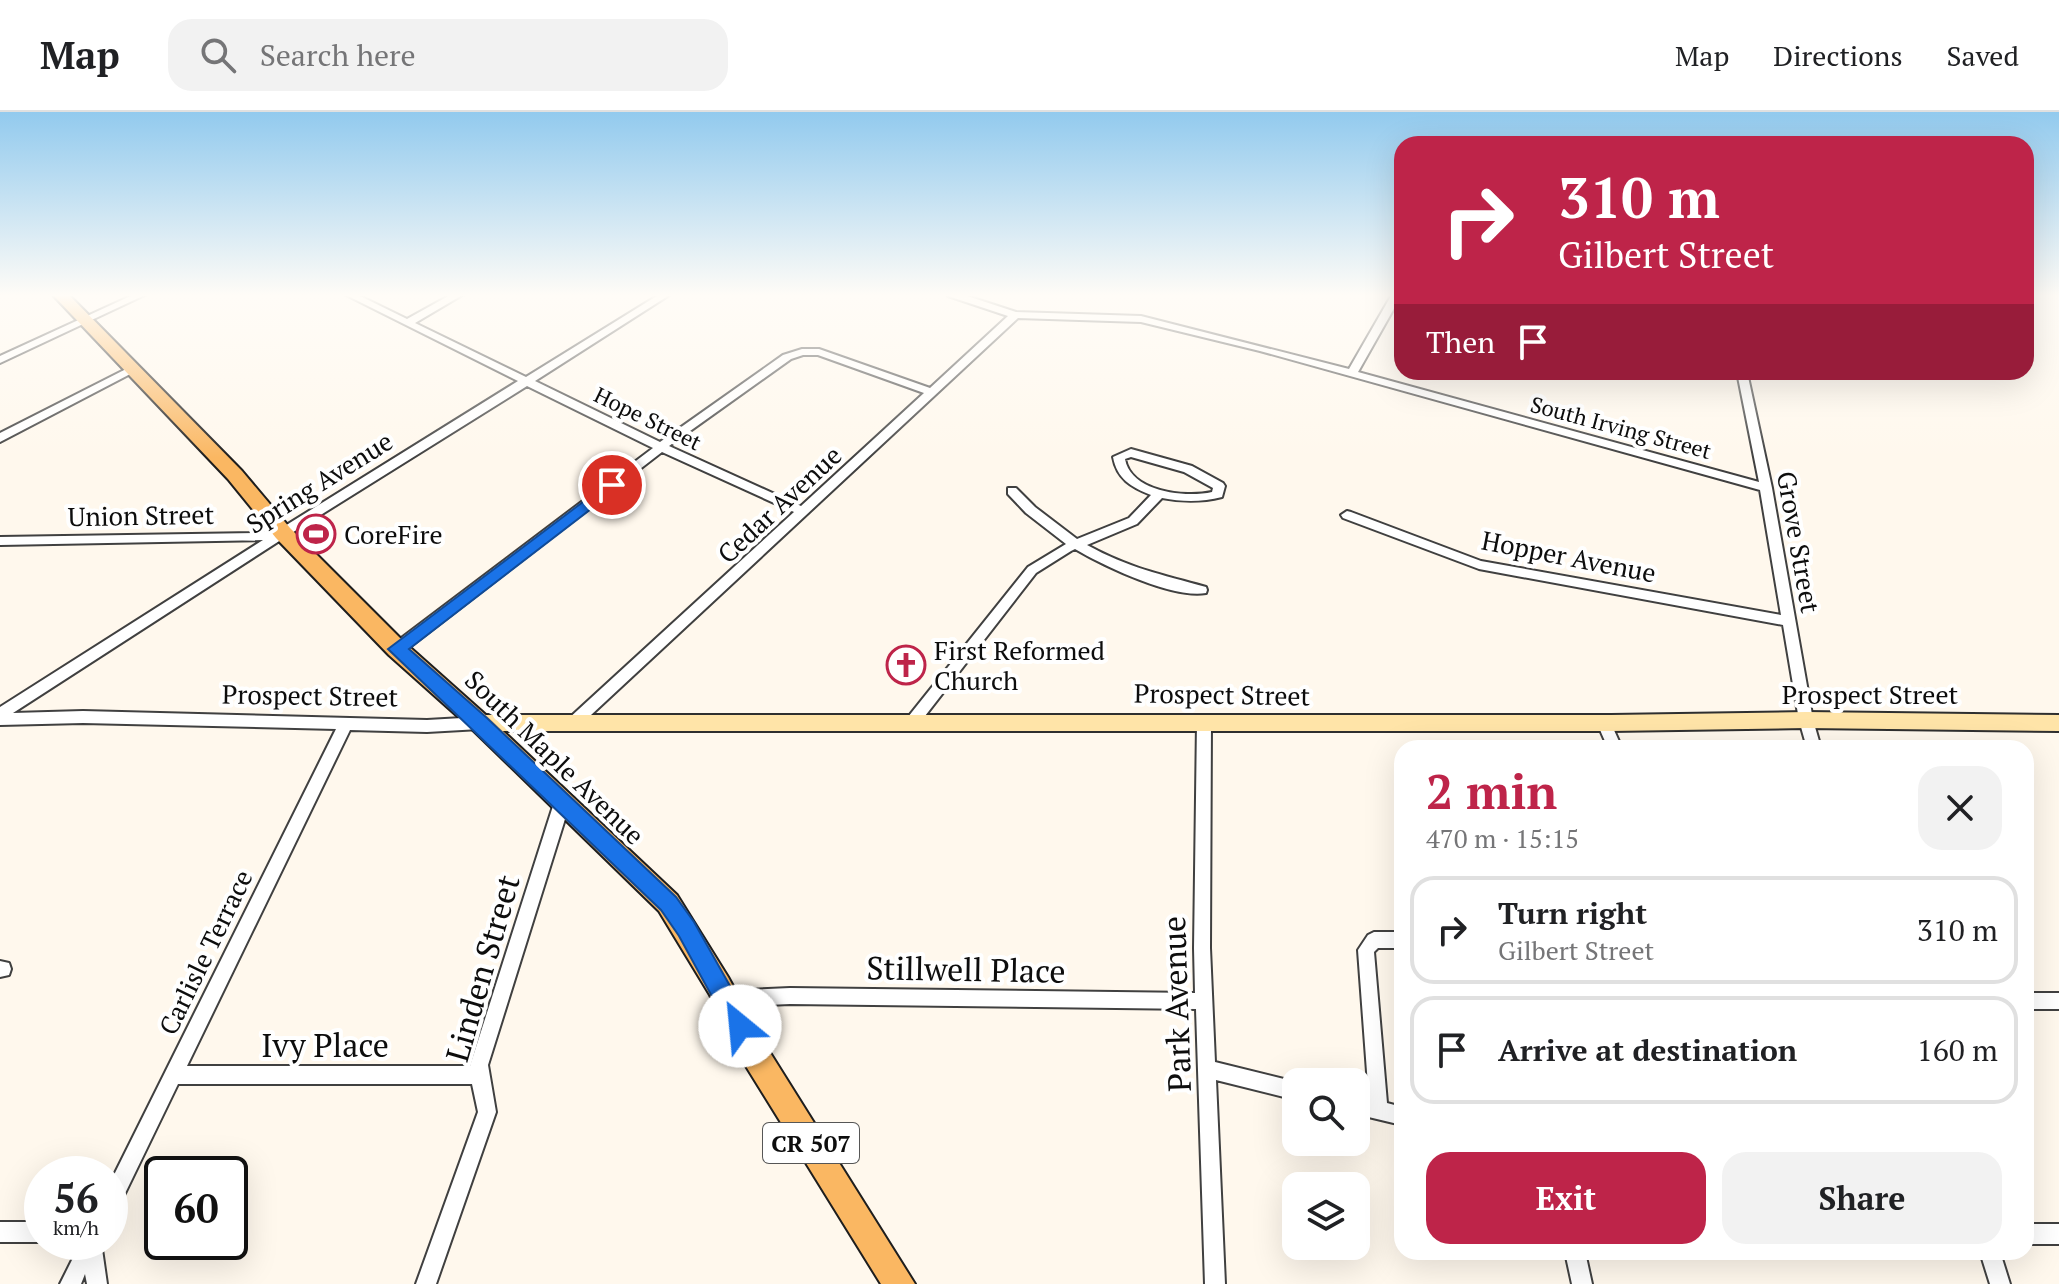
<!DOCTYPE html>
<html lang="en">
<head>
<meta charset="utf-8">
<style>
	body { margin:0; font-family:"PT Serif",serif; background:#f2f2f2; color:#202124; height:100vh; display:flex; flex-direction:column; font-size:30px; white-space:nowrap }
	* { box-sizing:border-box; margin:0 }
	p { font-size:26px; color:#757577 }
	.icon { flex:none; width:44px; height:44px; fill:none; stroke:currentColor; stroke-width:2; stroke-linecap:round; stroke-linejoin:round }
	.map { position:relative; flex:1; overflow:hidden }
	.details { position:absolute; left:1394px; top:628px; width:640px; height:520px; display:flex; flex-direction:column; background:#fff; border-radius:24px; box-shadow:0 8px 32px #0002 }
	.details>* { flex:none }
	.top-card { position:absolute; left:1394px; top:24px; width:640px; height:244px; border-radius:24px; box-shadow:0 8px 32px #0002; background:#be2449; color:#fff; overflow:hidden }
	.tools { position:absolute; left:1282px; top:956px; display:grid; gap:16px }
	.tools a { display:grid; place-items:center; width:88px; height:88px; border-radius:16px; background:#fff; box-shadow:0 8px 32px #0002; font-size:40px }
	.speed { position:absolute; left:24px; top:1044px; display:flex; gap:16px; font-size:40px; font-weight:700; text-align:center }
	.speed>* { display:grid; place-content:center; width:104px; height:104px; border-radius:50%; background:#fff; box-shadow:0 8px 32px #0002; line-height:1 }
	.speed small { font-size:20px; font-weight:400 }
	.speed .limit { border:4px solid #111; border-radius:12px; background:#fff; color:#111 }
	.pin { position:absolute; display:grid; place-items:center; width:68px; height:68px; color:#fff; margin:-34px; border:4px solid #fff; border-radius:50%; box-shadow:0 2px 8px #0007 }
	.me { position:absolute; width:88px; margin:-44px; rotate:332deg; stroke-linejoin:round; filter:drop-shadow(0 0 6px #0008) }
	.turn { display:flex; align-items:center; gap:28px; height:168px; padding:0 32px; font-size:36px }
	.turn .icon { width:104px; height:104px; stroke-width:2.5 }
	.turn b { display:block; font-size:56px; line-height:68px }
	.then { display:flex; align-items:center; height:76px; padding:0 32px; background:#0003; gap:16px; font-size:30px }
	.round { display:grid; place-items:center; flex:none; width:84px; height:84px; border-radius:24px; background:#f2f2f2 }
	.head { display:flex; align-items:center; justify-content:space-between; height:136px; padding:0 32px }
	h1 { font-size:48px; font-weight:700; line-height:60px; color:#be2449 }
	.action { display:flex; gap:16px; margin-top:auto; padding:16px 32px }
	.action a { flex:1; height:92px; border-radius:24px; background:#be2449; color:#fff; font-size:32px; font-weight:700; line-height:92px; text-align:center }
	.action a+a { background:#f2f2f2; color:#202124 }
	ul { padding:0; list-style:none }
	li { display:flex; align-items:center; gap:24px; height:108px; margin:0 16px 12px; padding:0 16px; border:4px solid #e0e0e0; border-radius:24px }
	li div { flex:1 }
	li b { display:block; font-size:30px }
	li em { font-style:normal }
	header { display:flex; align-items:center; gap:48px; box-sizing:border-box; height:112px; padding:0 40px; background:#fff; border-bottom:2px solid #e0e0e0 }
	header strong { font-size:38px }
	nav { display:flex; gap:44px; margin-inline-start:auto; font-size:28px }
	.search { width:560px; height:72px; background:#f2f2f2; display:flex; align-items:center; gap:20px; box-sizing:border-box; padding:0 28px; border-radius:24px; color:#757577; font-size:30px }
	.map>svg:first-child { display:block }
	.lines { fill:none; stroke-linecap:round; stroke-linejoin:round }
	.minor-casing { stroke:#404040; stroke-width:4 }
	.secondary-casing { stroke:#2f2f2f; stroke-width:4 }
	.primary-casing { stroke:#1e1e1e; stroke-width:4 }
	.minor { fill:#fff; fill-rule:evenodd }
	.secondary { fill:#ffe4a8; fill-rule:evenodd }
	.primary { fill:#fab762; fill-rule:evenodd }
	.route { fill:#1a73e8; stroke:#114b97; stroke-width:2 }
	.labels { text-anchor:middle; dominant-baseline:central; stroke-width:8; stroke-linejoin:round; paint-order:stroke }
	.far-street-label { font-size:22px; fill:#0d0d0d; stroke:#fff }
	.shield { fill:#fff; stroke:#565656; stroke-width:2 }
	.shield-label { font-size:24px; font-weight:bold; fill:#0d0d0d }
	.street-label { font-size:26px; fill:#0d0d0d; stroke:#fff }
	.poi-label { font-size:26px; fill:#0d0d0d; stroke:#fff; text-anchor:start }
	.near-street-label { font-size:32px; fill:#0d0d0d; stroke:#fff }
</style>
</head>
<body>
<header>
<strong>Map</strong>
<div class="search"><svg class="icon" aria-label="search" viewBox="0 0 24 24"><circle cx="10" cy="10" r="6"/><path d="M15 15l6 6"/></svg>Search here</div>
<nav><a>Map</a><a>Directions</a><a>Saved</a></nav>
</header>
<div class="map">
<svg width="2059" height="1172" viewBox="0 0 2059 1172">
	<rect width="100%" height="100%" fill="#fff8ed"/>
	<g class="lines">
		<defs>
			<path id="minor" d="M135,182H147L0,251V244Z
				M344,182H356L407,207L452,182H464L415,211L526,265L660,182H671L535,269L660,330L783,243L802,237H819L930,276L1008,204L948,184L947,182H961L1016,200L1141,204L1349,257L1391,184L1399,182L1401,184L1358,260L1759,370L1737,260H1747L1772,376L1813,608L1821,636H1807L1799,608L1783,513L1479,457L1343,406L1341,403L1347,399L1351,400L1481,449L1781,503L1760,378L1260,239L1141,210L1018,206L577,616H567L565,612L567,608L794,400L662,340L402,541H392L390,537L392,533L653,336L527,274L287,424L13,601L83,599L427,608L480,605L485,607L487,611L485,615L480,617L427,620L350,618L187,954H470L554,691L557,687L562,685L567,687L570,691L488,953L496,1000L436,1172H416L478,1000L472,972H178L117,1098L110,1101V1071L336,617L83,611L0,613V595L263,428L0,433V425L255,421L280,417L518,269ZM803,243H818L924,281L801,394L669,334L791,247Z
				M132,254L136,255V259L0,330V321Z
				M1131,337L1192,354L1223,371L1225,374L1222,385C1202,390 1183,390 1162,386L1137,412L1087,433C1129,456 1160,462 1206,475L1207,478L1206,481C1173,487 1104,454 1075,437L1071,439L1036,461L918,613H908L906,609L908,605L1028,455L1066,432L1026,401L1008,382V376H1016L1035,395L1077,427L1129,406L1151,383C1131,375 1117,367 1113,345ZM1131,345L1184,360L1213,376L1212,380C1185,386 1131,380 1125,347Z
				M1204,604L1209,606L1211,610L1210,836L1215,950L1296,970V988L1216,968L1225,1172H1205L1196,897L790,892L726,895L720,893L717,887L720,881L726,879L790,876L1195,881L1194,836L1197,610L1199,606Z
				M1604,605L1609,607L1622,636H1608L1597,611L1599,607Z
				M1374,820H1402V836H1378L1374,840L1387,991L1402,995V1013L1356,1002V984L1369,987L1358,838L1368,823Z
				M0,849L9,851L11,857L9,863L0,865Z
				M2026,881H2059V897H2026Z
				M0,1110H42V1130H0Z
				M2026,1112H2059V1132H2026Z
				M81,1130H101L107,1172H87L85,1162L81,1172H60Z
				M1565,1140H1585L1592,1172H1572Z
				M1980,1140H2000L2010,1172H1990Z"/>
			<path id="secondary" d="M1806,600L2059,603V619L1806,616L1611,619H480L473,617L470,611L473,605L480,603H1611Z"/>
			<path id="primary" d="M52,182H68L242,359L290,416L405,531L488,605L677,783L728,865L764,931L915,1172H881L744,951L710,883L659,799L472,617L389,543L276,426L228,367Z"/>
		</defs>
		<!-- minor casing -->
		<use href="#minor" class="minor-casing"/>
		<!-- secondary casing -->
		<use href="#secondary" class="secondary-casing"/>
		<!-- primary casing -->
		<use href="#primary" class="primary-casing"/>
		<!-- minor -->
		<use href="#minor" class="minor"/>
		<!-- secondary -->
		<use href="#secondary" class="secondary"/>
		<!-- primary -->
		<use href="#primary" class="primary"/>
	</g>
	<!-- sky -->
	<linearGradient id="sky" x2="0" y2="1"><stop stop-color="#92caee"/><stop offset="0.53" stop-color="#fffcf7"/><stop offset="1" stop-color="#fffcf7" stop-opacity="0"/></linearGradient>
	<rect width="2059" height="346" fill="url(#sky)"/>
	<!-- route -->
	<path class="route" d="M612,368L619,373L617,377L409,537L487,606L676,785L694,810L748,906L751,914L748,921L740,924L732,921L679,824L661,798L388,537Z"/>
	<!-- icons -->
	<defs>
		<symbol id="stadium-ring" viewBox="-11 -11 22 22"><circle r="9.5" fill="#fff" stroke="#be2449" stroke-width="1.5"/><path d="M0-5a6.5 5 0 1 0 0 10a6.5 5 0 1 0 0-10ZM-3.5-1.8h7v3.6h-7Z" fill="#be2449"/></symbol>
		<symbol id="church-ring" viewBox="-11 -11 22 22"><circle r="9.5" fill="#fff" stroke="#be2449" stroke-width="1.5"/><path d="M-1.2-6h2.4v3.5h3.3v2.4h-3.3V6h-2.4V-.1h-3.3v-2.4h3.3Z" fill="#be2449"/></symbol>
	</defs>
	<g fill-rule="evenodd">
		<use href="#stadium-ring" x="294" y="400" width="44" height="44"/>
		<use href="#church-ring" x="884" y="531" width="44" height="44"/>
	</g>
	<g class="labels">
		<!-- far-street labels -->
		<g class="far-street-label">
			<text transform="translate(648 306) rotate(26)">Hope Street</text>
			<text transform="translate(1621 315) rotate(15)">South Irving Street</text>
		</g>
		<!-- shield labels -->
		<rect class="shield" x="763" y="1011" width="96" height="40" rx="6"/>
		<g class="shield-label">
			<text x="811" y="1031">CR 507</text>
		</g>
		<!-- street labels -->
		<g class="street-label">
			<text transform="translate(319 370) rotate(-32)">Spring Avenue</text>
			<text transform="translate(779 392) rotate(-43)">Cedar Avenue</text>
			<text transform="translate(141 403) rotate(-1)">Union Street</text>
			<text transform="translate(1799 430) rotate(80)">Grove Street</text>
			<text transform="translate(1569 444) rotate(11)">Hopper Avenue</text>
			<text transform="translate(1222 582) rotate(1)">Prospect Street</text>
			<text x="1870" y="582">Prospect Street</text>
			<text transform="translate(310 583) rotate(1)">Prospect Street</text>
			<text transform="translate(555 645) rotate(44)">South Maple Avenue</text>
			<text transform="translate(205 840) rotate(-64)">Carlisle Terrace</text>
		</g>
		<!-- poi labels -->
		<g class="poi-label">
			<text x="344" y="422">CoreFire</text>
			<text x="934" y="538">First Reformed<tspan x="934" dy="30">Church</tspan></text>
		</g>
		<!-- near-street labels -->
		<g class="near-street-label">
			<text transform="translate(482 856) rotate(-74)">Linden Street</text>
			<text transform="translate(966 857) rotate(1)">Stillwell Place</text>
			<text transform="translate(1176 892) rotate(-92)">Park Avenue</text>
			<text x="325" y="933">Ivy Place</text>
		</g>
	</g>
</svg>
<div class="tools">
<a><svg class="icon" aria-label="search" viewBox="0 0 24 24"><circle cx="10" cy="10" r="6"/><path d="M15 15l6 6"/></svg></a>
<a><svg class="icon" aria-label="layers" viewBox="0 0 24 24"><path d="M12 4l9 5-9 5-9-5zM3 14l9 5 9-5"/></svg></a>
</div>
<div class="speed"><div>56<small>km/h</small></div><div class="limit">60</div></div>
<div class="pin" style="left:612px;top:373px;background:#d93025"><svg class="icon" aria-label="arrive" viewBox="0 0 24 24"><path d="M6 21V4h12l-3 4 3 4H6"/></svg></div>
<svg class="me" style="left:740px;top:914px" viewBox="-20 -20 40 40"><circle r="19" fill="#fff"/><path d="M0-13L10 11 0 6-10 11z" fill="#1a73e8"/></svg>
<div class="top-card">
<div class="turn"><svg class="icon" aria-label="right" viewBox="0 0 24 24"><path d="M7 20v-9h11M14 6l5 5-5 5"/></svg><div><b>310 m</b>Gilbert Street</div></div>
<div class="then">Then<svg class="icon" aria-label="arrive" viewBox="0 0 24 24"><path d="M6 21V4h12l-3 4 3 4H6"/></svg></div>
</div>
<section class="details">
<div class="head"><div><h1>2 min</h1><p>470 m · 15:15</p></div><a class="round"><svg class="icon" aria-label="close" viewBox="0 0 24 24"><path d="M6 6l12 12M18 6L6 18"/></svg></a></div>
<ul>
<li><svg class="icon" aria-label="right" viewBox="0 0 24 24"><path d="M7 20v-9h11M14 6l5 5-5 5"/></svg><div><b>Turn right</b><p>Gilbert Street</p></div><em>310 m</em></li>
<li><svg class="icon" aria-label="arrive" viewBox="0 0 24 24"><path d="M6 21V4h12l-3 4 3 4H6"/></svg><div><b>Arrive at destination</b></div><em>160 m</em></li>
</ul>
<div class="action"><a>Exit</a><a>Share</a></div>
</section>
</div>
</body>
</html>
